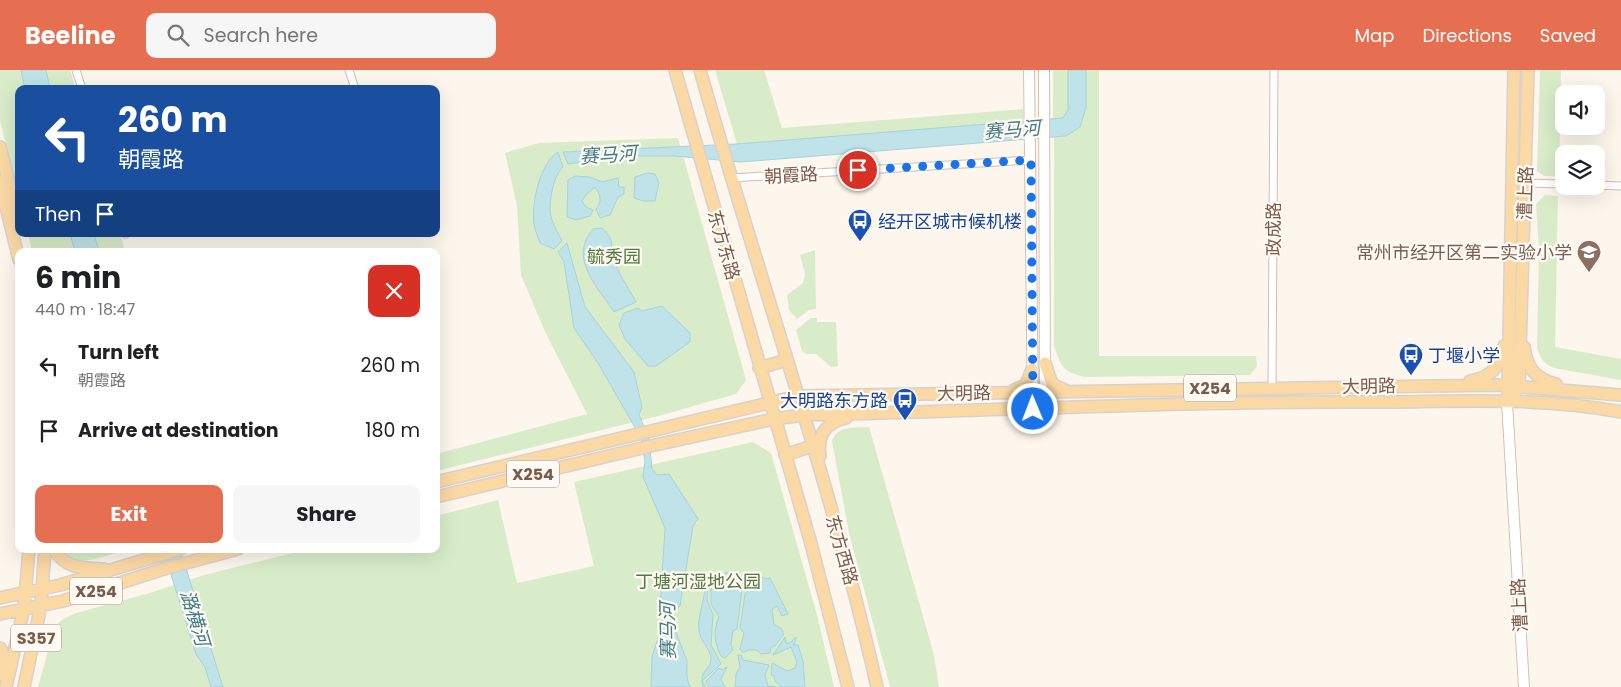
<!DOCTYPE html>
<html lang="en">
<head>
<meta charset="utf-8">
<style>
	body { margin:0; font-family:Poppins,"Noto Sans SC",sans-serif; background:#f6f6f6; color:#202124; height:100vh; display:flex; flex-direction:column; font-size:19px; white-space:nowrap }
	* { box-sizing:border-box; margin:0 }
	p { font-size:16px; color:#757577 }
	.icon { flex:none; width:28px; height:28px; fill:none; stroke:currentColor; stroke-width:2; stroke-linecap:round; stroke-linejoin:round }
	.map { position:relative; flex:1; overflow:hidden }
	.side { position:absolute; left:15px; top:178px; width:425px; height:305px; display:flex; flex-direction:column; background:#fff; border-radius:10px; box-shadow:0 5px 20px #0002 }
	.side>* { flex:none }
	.guide { position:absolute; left:15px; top:15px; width:425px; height:152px; border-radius:10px; box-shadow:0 5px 20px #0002; background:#1a4fa0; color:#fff; overflow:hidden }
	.tools { position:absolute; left:1555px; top:15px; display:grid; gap:10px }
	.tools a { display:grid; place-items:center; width:50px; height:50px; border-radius:10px; background:#fff; box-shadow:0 5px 20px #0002; font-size:25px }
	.pin { position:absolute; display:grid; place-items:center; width:42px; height:42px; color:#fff; margin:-21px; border:2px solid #fff; border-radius:50%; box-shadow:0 1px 5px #0007 }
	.me { position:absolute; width:55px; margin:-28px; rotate:359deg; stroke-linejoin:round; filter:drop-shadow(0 0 4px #0008) }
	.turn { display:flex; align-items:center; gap:18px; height:105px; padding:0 20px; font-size:22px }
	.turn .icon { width:65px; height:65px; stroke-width:2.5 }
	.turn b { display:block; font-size:35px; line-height:42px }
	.then { display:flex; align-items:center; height:48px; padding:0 20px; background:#0003; gap:10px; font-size:19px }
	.round { display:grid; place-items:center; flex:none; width:52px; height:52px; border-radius:10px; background:#f6f6f6 }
	.overview { display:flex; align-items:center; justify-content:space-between; height:85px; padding:0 20px }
	h1 { font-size:30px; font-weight:700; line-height:38px }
	.button { display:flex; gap:10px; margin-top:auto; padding:10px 20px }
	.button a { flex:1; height:58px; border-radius:10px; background:#e76f51; color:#fff; font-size:20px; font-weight:700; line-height:58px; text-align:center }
	.button a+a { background:#f6f6f6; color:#202124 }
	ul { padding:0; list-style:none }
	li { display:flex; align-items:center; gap:15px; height:65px; padding:0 20px }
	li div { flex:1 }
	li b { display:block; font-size:19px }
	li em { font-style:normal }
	header { display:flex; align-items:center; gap:30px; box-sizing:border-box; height:70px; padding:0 25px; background:#e76f51; color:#fff }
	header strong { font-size:24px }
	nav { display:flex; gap:28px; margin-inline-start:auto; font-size:18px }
	.search { width:350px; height:45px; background:#f6f6f6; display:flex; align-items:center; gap:12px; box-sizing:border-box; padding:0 18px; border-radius:10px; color:#757577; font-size:19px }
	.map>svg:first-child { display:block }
	.green { fill:#d8ecc9 }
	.water { fill:#bfe3e8; stroke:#a5d3da }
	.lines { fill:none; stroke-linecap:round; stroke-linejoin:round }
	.stream { stroke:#a5d3da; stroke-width:2 }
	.street-casing { stroke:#d1beb0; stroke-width:9 }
	.secondary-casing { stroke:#d6c0b0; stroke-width:12 }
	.primary-casing { stroke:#dad1cd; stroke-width:14 }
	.street { stroke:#fff; stroke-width:7 }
	.secondary { stroke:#fff; stroke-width:10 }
	.primary { stroke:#fbd9a5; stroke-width:11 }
	.route { stroke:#1a73e8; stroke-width:9; stroke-dasharray:0 16.2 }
	.labels { text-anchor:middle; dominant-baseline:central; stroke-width:4.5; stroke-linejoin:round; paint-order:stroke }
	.shield { fill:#fffaf3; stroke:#a28b7f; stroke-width:1 }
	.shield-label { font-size:16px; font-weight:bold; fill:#7a5c4d }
	.street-label { font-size:18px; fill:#7a5c4d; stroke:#fffaf3 }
	.transit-label { font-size:18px; fill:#164399; stroke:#fffaf3; text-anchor:start }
	.education-label { font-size:18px; fill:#785e54; stroke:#fffaf3; text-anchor:end }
	.park-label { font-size:18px; fill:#537a41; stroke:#fffaf3 }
	.water-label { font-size:19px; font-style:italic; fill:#437c86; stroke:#fffaf3 }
</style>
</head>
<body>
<header>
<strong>Beeline</strong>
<div class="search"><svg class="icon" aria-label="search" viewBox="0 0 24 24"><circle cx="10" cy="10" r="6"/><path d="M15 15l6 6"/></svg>Search here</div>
<nav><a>Map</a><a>Directions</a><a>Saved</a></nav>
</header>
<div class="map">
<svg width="1621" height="617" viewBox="0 0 1621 617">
	<rect width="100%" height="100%" fill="#fdf6ec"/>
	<!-- green -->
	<path class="green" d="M0,0H70L76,19H19V126L0,51Z
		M715,0H764L782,58L1023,39V52L737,74Z
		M1053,0H1068V40L1063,48L1053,49Z
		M1086,0H1099V286H1256L1257,296L1250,305L1085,307C1063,302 1061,297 1054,276V67L1066,66L1086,38Z
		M1540,0H1561L1559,106H1544L1537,101Z
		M678,68L746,310L736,324L662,345L436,401V384L587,344L546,264L521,205L517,136L505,83L539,73Z
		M1545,125L1558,126L1555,277L1621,289V310L1554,298C1544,294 1540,288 1537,278L1539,179L1536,134Z
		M28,164H120L125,181H32Z
		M815,180L816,239L809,240L797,249L789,240L787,225L803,213L805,204L800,185Z
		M811,248H817V252H836L838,296L831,297L816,284H806L802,281L796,260Z
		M869,357L934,585L939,617H890L849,463L832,371C838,355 853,358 869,357Z
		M753,372L771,383L817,545L834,617H38L55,556L63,549L76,543L150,523L201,506L308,479H436V446L498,430L517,513L594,496L574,412Z
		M61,479H128C106,485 77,501 61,479Z"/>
	<!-- water -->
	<path class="water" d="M21,0H46L50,19H25Z
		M1068,0H1086V38L1080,57L1066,66L741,92L675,86H625L568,94L563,82L737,74L1063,48L1068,40Z
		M558,82L563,97C553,105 547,137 552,150C554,157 559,164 562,171L554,179L540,173C538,167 535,161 534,154C531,134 540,93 558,82Z
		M647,103L655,104L659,113L655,131H643L634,128L635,107Z
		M575,106L590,107L602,112L618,108L619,117H624V124L618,127L610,145L600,148L596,139C603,132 600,123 595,117L585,126L582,131L586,137L593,140L590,146L576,150L567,147L568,110Z
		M602,158C618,174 608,174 614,190C619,205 628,217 636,232L614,242C597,216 568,188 593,159Z
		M70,164H94L99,181H75Z
		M567,173L585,237L634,302L642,337L639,345L649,368L652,399L657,405L669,404L698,449L693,456L680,536L674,541L660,540L665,458L643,407L645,391L641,368L598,293L574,258L564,192L558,182Z
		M662,236L690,263V272L656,296H648L625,269L619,255L624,243L638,238L642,241Z
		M163,479H180L223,617H211L205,597L196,584Z
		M727,502L736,511L743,512L737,559L733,561L731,574L733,580L725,588L721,586C714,572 713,561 719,547L711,534V514Z
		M763,507L766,509L770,508L788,544L782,546L777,536L772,539L774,555L781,558L784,564L774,577H771L770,583L761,584L757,580H748L743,583L740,579L744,563L740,558L746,517Z
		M708,514L707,531L713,544L711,575L721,594L702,611L706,617H703C698,600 711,601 711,589C711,579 700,571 699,561C697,547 705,530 705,515Z
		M670,557L675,560L687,591V608L690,617H651L652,587L661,558Z
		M785,567L786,573H790L796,567L794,575H798L803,591L805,617H781L775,611L774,606L771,605L772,593L787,601L795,598L797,592L791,577L773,585Z
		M738,585H741L743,590L769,595L765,605L768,616L777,617H735L736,604L740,597Z
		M727,597L721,609L725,617H709L706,611L719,598L722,600Z"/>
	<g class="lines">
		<!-- stream -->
		<path class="stream" d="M663,560L664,540"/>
		<defs>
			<path id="street" d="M76,0L82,19
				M349,0L355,19
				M731,108L1031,90
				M1525,113L1564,114
				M1596,115L1621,116
				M125,164H126
				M1272,317L1274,0"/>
			<path id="secondary" d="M1029,0L1033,339
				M1044,0L1045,338
				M1507,332L1524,617"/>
			<path id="primary" d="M675,0L810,470L848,617
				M700,0C758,206 830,408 877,617
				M0,77L19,153
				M0,112L19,190
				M1524,277C1527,298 1535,309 1556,314
				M1045,293L1052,314L1065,320
				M759,298L787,290
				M1470,311C1491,308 1501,296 1504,276
				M1014,320L1026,315L1032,299
				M1508,323L1514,0
				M1507,332L1519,317L1528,0
				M785,385L812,376
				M820,386C817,365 825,353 846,348
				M436,412L798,326L1498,315L1621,325
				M436,427L655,375L774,349L803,345C992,341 1181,331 1371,332C1453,332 1540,326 1621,342
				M54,479C65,499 83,498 104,499
				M0,528L60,515L181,479
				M0,544L63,531L167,498L238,479
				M0,578L2,581L4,605
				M6,617L24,538L29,479
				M24,617L41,535L45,479"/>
		</defs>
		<!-- street casing -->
		<use href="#street" class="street-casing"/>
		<!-- secondary casing -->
		<use href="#secondary" class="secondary-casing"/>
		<!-- primary casing -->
		<use href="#primary" class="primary-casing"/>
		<!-- street -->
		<use href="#street" class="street"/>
		<!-- secondary -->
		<use href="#secondary" class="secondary"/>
		<!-- primary -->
		<use href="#primary" class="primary"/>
	</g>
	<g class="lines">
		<!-- route -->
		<path class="route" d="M858,100L1031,90L1033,339"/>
	</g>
	<!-- icons -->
	<defs>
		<symbol id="bus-pin" viewBox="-11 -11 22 30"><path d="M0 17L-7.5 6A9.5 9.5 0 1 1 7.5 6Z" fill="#1a4fb4" stroke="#fffaf3"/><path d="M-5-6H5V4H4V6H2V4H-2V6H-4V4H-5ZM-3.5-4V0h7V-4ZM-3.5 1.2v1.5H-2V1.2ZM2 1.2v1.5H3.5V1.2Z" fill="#fff"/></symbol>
		<symbol id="school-pin" viewBox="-11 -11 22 30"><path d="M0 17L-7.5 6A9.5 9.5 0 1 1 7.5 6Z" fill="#8d6e63" stroke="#fffaf3"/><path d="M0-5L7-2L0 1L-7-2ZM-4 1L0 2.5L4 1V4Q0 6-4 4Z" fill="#fff"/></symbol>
	</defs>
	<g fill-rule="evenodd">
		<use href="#bus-pin" x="846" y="137" width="28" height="38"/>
		<use href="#school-pin" x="1575" y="168" width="28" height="38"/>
		<use href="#bus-pin" x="1397" y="271" width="28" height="38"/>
		<use href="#bus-pin" x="891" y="316" width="28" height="38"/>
	</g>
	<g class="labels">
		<!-- shield labels -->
		<g class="shield">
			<rect x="1184" y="304.5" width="52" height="27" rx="4"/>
			<rect x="507" y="390.5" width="52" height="27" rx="4"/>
			<rect x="70" y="507.5" width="52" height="27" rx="4"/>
			<rect x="11" y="554.5" width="50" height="27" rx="4"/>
		</g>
		<g class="shield-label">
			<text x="1210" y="318">X254</text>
			<text x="533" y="404">X254</text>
			<text x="96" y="521">X254</text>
			<text x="36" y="568">S357</text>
		</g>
		<!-- street labels -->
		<g class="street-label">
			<text transform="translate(791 105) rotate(-3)">朝霞路</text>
			<text transform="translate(1525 123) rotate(-88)">漕上路</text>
			<text transform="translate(1273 159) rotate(-90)">政成路</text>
			<text transform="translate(724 175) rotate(74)">东方东路</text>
			<text transform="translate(1369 316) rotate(-1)">大明路</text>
			<text transform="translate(964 323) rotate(-1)">大明路</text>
			<text transform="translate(842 480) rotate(74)">东方西路</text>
			<text transform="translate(1519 535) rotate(-93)">漕上路</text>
		</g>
		<!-- transit labels -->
		<g class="transit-label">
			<text x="878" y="151">经开区城市候机楼</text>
			<text x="1428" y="285">丁堰小学</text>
			<text x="888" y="330" text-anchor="end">大明路东方路</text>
		</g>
		<!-- education labels -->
		<g class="education-label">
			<text x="1572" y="182">常州市经开区第二实验小学</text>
		</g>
		<!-- park labels -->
		<g class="park-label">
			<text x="614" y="186">毓秀园</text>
			<text x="698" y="511">丁塘河湿地公园</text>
		</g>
		<!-- water labels -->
		<g class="water-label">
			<text transform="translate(1012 60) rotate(-5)">赛马河</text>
			<text transform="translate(608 85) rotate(-4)">赛马河</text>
			<text transform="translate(195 548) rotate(73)">潞横河</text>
			<text transform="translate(668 561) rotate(-91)">赛马河</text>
		</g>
	</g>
</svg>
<div class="tools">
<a><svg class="icon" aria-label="sound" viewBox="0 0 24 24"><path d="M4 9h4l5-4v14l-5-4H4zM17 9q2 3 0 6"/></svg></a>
<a><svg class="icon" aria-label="layers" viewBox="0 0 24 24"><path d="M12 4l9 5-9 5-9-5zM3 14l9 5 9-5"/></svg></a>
</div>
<div class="pin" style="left:858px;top:100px;background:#d93025"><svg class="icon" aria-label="arrive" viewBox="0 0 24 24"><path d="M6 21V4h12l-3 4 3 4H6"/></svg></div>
<svg class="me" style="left:1033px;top:339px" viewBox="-20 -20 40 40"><circle r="17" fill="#1a73e8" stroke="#fff" stroke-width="3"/><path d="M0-11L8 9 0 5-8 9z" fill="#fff"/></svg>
<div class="guide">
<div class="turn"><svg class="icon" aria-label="left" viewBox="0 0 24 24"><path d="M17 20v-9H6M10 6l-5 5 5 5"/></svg><div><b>260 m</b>朝霞路</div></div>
<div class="then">Then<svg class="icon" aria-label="arrive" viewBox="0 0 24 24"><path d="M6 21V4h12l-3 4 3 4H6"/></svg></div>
</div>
<section class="side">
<div class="overview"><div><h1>6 min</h1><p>440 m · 18:47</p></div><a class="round" style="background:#d93025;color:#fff"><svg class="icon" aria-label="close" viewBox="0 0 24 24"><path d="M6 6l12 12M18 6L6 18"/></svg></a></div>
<ul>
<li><svg class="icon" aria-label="left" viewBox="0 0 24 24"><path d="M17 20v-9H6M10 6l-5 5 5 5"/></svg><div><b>Turn left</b><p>朝霞路</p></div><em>260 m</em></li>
<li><svg class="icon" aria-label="arrive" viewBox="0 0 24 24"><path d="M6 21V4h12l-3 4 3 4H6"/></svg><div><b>Arrive at destination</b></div><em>180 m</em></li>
</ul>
<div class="button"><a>Exit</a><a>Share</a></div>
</section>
</div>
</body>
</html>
